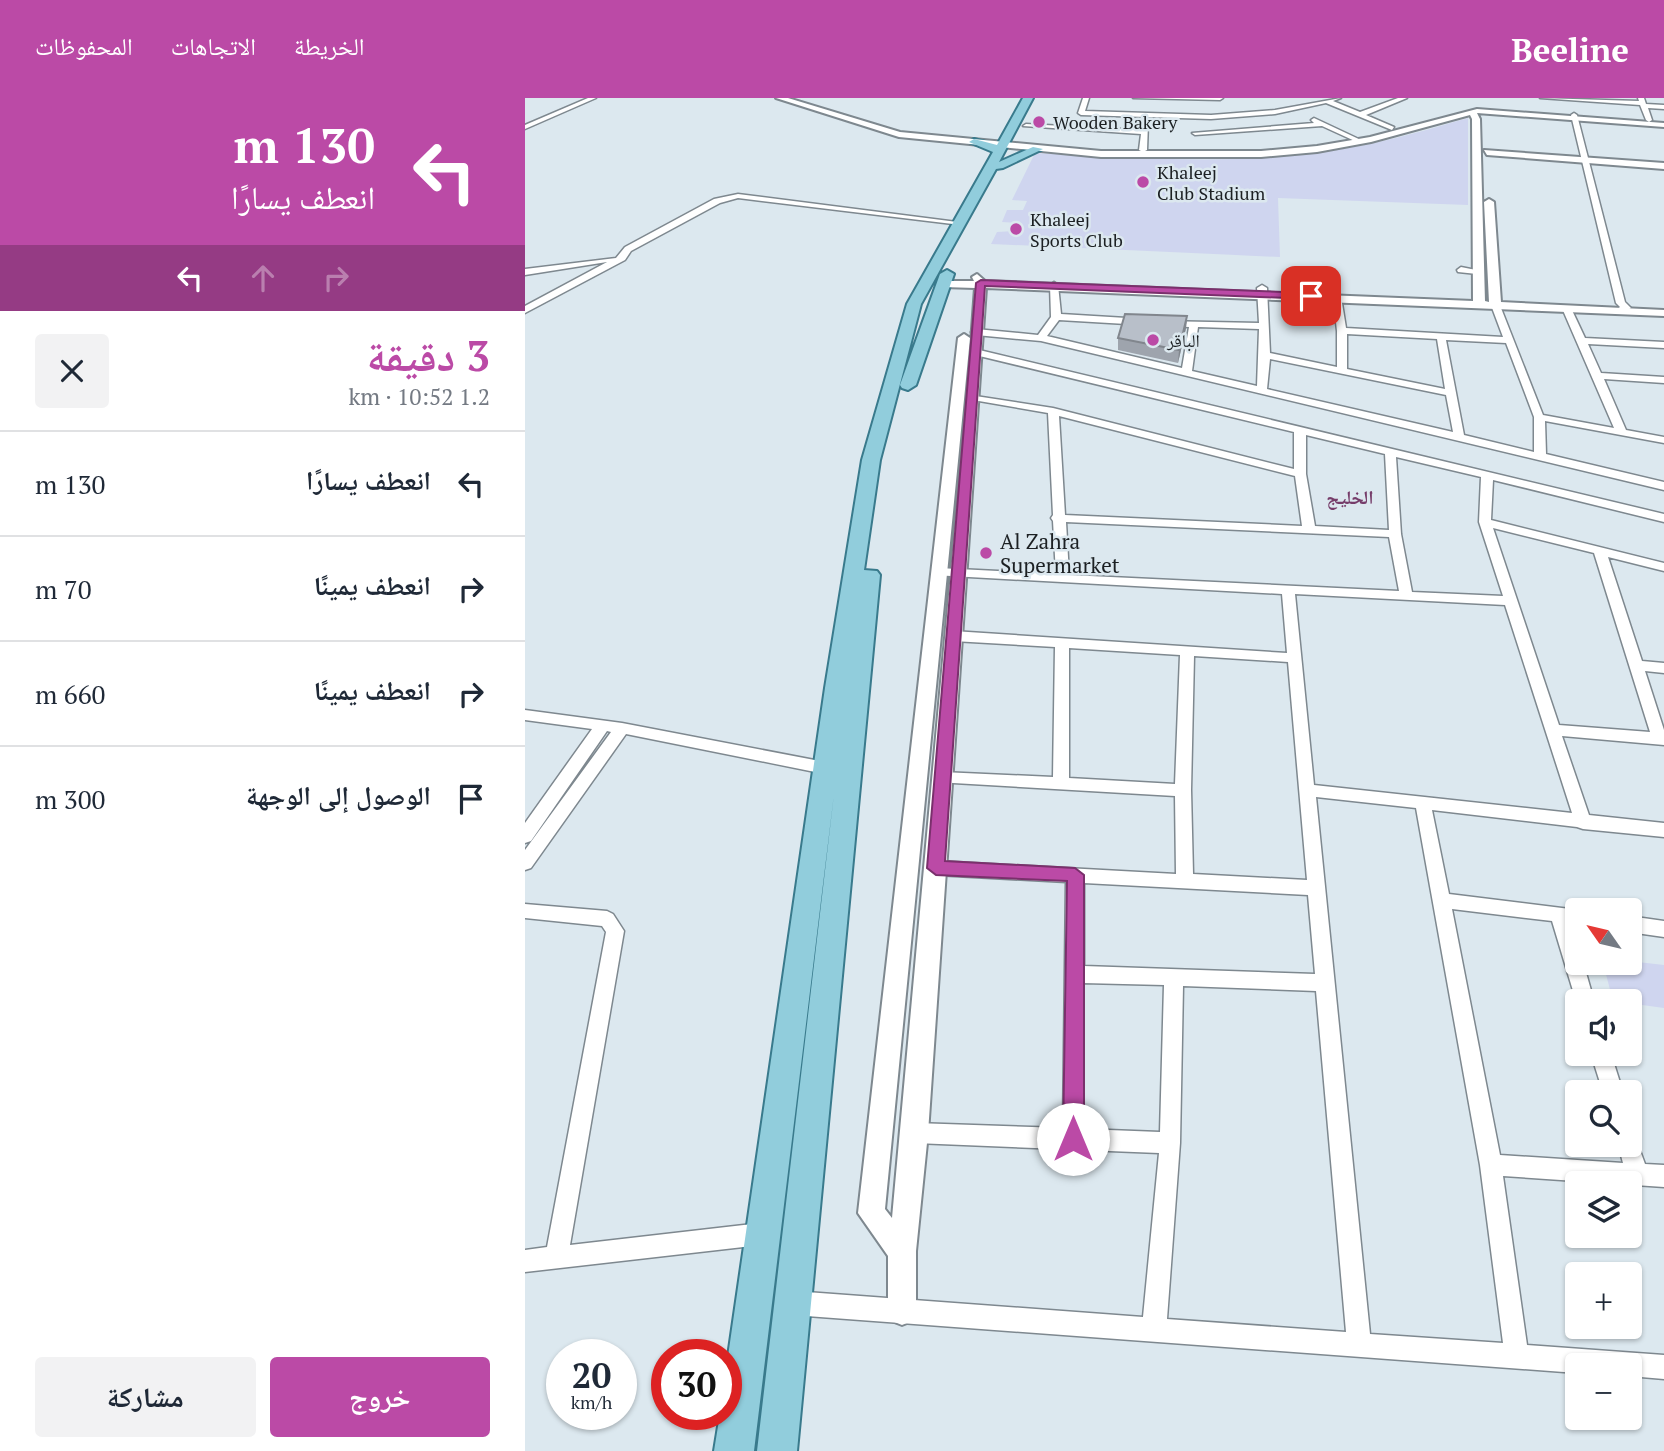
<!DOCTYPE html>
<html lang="ar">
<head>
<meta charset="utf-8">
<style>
	body { margin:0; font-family:"PT Serif","Noto Naskh Arabic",serif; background:#f2f2f3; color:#1f2937; direction:rtl; height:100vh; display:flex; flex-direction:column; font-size:26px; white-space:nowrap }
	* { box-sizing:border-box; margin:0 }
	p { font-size:23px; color:#747a83 }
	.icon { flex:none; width:38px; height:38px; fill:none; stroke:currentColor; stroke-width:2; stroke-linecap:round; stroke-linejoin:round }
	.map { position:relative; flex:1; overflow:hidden; direction:ltr }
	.sheet { display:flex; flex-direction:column; background:#fff; width:525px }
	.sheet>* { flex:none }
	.banner { background:#bb4aa6; color:#fff; overflow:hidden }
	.needle { width:46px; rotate:304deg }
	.fabs { position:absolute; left:1040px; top:800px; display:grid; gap:14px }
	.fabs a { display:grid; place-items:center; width:77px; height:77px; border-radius:7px; background:#fff; box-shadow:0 2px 5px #0004; font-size:35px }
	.speed { position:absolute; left:21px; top:1241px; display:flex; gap:14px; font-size:35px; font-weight:700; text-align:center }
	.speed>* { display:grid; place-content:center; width:91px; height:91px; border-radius:50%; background:#fff; box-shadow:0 2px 5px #0004; line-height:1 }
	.speed small { font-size:18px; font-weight:400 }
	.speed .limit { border:10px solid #d22; background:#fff; color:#111 }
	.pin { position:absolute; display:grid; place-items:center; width:60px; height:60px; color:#fff; margin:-30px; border-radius:14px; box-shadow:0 4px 10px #0006 }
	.me { position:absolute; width:77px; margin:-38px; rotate:0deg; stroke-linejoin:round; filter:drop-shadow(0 0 5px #0008) }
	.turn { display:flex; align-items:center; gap:24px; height:147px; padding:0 35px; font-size:32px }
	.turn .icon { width:91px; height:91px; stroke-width:2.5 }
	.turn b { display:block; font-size:49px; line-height:60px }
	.lanes { display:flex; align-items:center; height:66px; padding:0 35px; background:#0003; justify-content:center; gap:35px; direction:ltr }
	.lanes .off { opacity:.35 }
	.round { display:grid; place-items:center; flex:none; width:74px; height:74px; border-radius:7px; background:#f2f2f3 }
	.head { display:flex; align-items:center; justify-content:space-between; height:119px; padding:0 35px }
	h1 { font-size:42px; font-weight:700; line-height:52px; color:#bb4aa6 }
	.button { display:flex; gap:14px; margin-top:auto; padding:14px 35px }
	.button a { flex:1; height:80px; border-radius:7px; background:#bb4aa6; color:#fff; font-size:28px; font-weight:700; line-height:80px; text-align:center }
	.button a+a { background:#f2f2f3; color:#1f2937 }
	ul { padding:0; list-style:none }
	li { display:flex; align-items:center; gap:21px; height:105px; padding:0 35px; border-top:2px solid #e0e1e3 }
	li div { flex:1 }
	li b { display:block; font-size:26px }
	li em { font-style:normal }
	header { display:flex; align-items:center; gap:42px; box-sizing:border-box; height:98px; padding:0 35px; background:#bb4aa6; color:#fff }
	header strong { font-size:33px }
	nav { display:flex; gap:38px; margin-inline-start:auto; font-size:24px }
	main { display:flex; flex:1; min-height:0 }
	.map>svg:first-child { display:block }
	.green { fill:#cfd5ef }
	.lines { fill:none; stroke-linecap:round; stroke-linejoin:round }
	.minor-casing { stroke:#7e888f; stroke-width:3 }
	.tertiary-casing { stroke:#7e888f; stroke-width:4 }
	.primary-casing { stroke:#397a8c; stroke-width:4 }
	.minor { fill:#fff; fill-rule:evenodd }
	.tertiary { fill:#fff; fill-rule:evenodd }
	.primary { fill:#91cddc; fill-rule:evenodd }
	.wall { fill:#9ea4ad }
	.shaded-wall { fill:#81868d }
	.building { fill:#b8bfc9; stroke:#81868d; stroke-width:2 }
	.route { fill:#bb4aa6; stroke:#7a306c; stroke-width:2 }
	.poi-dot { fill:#bb4aa6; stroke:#dce8ef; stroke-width:2.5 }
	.labels { text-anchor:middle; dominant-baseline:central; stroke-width:5; stroke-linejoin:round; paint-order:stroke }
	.far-poi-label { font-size:18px; fill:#1c2023; stroke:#dce8ef; text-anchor:start }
	.far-neighbourhood-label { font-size:19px; font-weight:bold; fill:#763d6a; stroke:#dce8ef }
	.poi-label { font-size:21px; fill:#1c2023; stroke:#dce8ef; text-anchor:start }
</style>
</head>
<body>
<header>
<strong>Beeline</strong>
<nav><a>الخريطة</a><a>الاتجاهات</a><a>المحفوظات</a></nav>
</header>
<main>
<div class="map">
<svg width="1139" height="1353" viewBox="0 0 1139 1353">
	<rect width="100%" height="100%" fill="#dce8ef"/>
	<!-- green -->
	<path class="green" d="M943,20V107L753,100L755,159L466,146L472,134L490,133L494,125L477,124L482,112H498L502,103L487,102L510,55C616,60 724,69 829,49C867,42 905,31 943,20Z
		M1104,863L1139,867V910L1088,903L1078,865Z"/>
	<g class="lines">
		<defs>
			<path id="minor" d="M63,0H71L0,31V27Z
				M558,0H564L560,13L686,17L750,12L816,0L808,3L835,14L873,0H882L841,17L869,29L867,32L801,5L750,16L686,21L556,17L553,15Z
				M608,0H698L695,2Z
				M1015,0L1114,3L1113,0H1119L1121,6L1139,7V11L1123,10L1127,22L1124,24L1121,22L1115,7Z
				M1049,15L1052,17L1100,204L1106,210L1095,216L1090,213L1095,209L1091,205L1046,17Z
				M789,20L838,43L832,44L797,28L670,37L667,35L789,25L786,22Z
				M620,23L623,25L622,52L618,54L614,52L616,36L498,28L501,26L616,32L617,25Z
				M213,96L440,125L436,127L213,100L195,105L106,153L100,162L0,215V208L82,164L0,177V171L91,160L100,149L189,101Z
				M936,169L956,173L952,176L933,174L932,172Z
				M529,184L533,187L536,216L618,221L623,224L618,227L534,222L522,238L657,270L664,229L640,228L637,227V223L734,225L732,190L737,187L742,190L745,255L812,269V233L808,197L816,199L821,230L978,239L966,207L974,205L1018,317L1089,330L1037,210L1045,208L1060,240L1139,244V250L1063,246L1076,275L1139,279V285L1079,281L1101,332L1139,339V345L1020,323L1021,356L1139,384V392L516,243L451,237L446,234L451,231L513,237L526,219L525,187ZM673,229L734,231L732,288L667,273ZM822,236L912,241L920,291L822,271ZM921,242L981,245L1009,319V354L939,337ZM745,261L921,297L928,334L742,291Z
				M450,251L1139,416V424L968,382L966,422L1139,465V473L1083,459L1117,563L1139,565V575L1120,573L1139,632V647L1037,638L1064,717L1139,725V739L1058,731L1052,729L907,712L924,796L1053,812L1052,826H1046L1052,846V864H1058L1069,903H1052V906L1027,823L927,811L975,1057L1098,1065L1093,1046H1104V1036L1110,1039L1120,1066L1139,1067V1089L978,1078L1002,1247L1139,1257V1281L1104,1278V1267H1052V1275L268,1217L260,1213L256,1205L260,1197L268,1193L618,1219L634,1055L390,1045L383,1042L380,1035L383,1028L390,1025L538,1030L541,784L411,777L405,775L402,770L405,765L411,763L651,776L650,698L411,684L409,680L411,676L417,674L528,679L530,549L428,543L421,538L428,533L762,555L757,496L408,477L407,474L413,470L531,476L528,423L526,420L528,417L523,315L448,302L443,299L444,297L528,310L769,371V334L446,256L445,254ZM534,318L770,378L777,428L540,417ZM781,337L860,356L864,432L790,428L781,376ZM871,359L956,379L954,424L978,498L887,494L876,436ZM541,424L864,439L874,493L544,477ZM968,430L1069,455L1125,634L1034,627ZM770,496L980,507L1047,715L789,687ZM544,550L655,557L650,686L544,680ZM669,558L763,564L782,782L668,776L666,692ZM791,699L891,710L955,1067L978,1245L845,1236ZM559,785L783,797L790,876L559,868ZM558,885L639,887L635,1034L558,1031ZM658,888L791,893L821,1234L642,1221L655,1045Z
				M0,612L97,625L300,664L308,670L300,676L101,636L6,770L0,772V752L86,634L82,633L6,743L0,745V725L67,631L0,622Z
				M0,806L82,813L88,816L99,833L45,1147L236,1125L244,1128L247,1136L244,1144L236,1147L0,1174V1152L22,1149L81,834L77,828L0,820Z
				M1104,818L1139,823V839L1104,834Z
				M1066,956H1086L1098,994H1078Z"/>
			<path id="tertiary" d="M251,0H263L375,34L576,53H736L792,48L845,39L952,11L1139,25V29L952,15L955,21L960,203L964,204L959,104L964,101L969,104L976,204L1139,212V218L461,190L403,1035L391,1153V1213L387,1223L377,1227L367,1223L363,1213V1158L333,1115L433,240L439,236L445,240L360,1111L367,1120L442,299L450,190L418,189L413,186L418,183H449L447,179L452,176L460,183L948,203L947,21L945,17L846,44L792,54L736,59H576L374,39Z
				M959,52L1139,65V71L962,57Z"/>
			<path id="primary" d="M498,0H508L474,64L508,49L518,51L478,70L471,71L396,206L355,362L339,472L352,473L355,477L272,1353H232L309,696L229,1353H189L195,1316H201V1272L300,590L337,362L382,206L468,54L444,44L449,41L472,47Z
				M422,172L429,176L391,287L383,292L377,290L375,287L415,176Z"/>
		</defs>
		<!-- minor casing -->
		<use href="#minor" class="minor-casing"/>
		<!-- tertiary casing -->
		<use href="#tertiary" class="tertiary-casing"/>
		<!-- primary casing -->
		<use href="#primary" class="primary-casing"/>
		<!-- minor -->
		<use href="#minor" class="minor"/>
		<!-- tertiary -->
		<use href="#tertiary" class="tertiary"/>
		<!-- primary -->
		<use href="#primary" class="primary"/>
	</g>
	<!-- wall -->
	<path class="wall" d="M662,218L661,230L653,265L593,252V240Z"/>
	<!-- shaded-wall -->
	<path class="shaded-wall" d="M662,218L661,230L653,265L654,252Z"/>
	<!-- building -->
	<path class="building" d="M600,216L662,218L654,252L593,240Z"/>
	<!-- route -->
	<path class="route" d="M456,182L786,195L791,198L786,201L460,188L420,763L550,770L559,777V1041L556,1048L548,1052L541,1048L538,1041L542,783L411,777L402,770L451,185Z"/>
	<!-- markers -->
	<g class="poi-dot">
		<circle cx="514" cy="24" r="7"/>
		<circle cx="618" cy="84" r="7"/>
		<circle cx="491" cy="131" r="7"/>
		<circle cx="628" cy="242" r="7"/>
		<circle cx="461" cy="455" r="7"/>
	</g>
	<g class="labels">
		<!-- far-poi labels -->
		<g class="far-poi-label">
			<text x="528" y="24">Wooden Bakery</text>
			<text x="632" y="74">Khaleej<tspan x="632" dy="21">Club Stadium</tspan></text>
			<text x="505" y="121">Khaleej<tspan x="505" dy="21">Sports Club</tspan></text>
			<text x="642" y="242">الباقر</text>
		</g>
		<!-- far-neighbourhood labels -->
		<g class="far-neighbourhood-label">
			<text x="825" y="398">الخليج</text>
		</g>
		<!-- poi labels -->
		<g class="poi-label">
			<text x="475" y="443">Al Zahra<tspan x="475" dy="24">Supermarket</tspan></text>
		</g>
	</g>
</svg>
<div class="fabs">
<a><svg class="needle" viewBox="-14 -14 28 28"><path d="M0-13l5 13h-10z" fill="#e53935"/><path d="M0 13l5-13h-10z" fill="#747a83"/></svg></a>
<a><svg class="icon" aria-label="sound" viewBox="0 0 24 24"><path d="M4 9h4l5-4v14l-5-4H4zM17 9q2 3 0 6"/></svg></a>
<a><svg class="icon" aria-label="search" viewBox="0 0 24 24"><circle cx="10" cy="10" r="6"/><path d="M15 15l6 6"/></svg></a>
<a><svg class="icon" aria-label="layers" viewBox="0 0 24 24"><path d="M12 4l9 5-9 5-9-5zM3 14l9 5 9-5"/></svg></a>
<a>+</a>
<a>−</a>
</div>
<div class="speed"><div>20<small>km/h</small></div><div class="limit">30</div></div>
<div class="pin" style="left:786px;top:198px;background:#d93025"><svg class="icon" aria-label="arrive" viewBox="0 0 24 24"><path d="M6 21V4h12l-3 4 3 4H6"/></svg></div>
<svg class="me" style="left:548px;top:1041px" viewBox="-20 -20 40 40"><circle r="19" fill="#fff"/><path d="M0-13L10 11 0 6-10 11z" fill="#bb4aa6"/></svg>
</div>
<section class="sheet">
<div class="banner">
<div class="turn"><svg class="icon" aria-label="left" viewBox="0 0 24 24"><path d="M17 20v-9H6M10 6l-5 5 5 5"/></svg><div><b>130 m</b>انعطف يسارًا</div></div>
<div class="lanes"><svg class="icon" aria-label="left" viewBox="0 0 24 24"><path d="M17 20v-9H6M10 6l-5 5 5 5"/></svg><svg class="icon off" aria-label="ahead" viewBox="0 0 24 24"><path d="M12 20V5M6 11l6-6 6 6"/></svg><svg class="icon off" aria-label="right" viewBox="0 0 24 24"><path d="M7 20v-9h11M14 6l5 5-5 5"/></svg></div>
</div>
<div class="head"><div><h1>3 دقيقة</h1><p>1.2 km · 10:52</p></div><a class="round"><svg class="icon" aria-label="close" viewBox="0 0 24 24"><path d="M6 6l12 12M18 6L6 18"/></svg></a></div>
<ul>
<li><svg class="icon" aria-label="left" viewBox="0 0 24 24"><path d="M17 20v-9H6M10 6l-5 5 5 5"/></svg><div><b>انعطف يسارًا</b></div><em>130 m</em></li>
<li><svg class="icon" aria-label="right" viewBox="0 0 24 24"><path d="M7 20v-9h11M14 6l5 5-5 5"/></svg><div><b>انعطف يمينًا</b></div><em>70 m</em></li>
<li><svg class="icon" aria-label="right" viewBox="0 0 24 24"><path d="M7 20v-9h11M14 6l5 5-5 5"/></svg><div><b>انعطف يمينًا</b></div><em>660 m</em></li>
<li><svg class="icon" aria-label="arrive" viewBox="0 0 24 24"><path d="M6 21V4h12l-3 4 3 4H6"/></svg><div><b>الوصول إلى الوجهة</b></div><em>300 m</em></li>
</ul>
<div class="button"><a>خروج</a><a>مشاركة</a></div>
</section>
</main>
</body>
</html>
